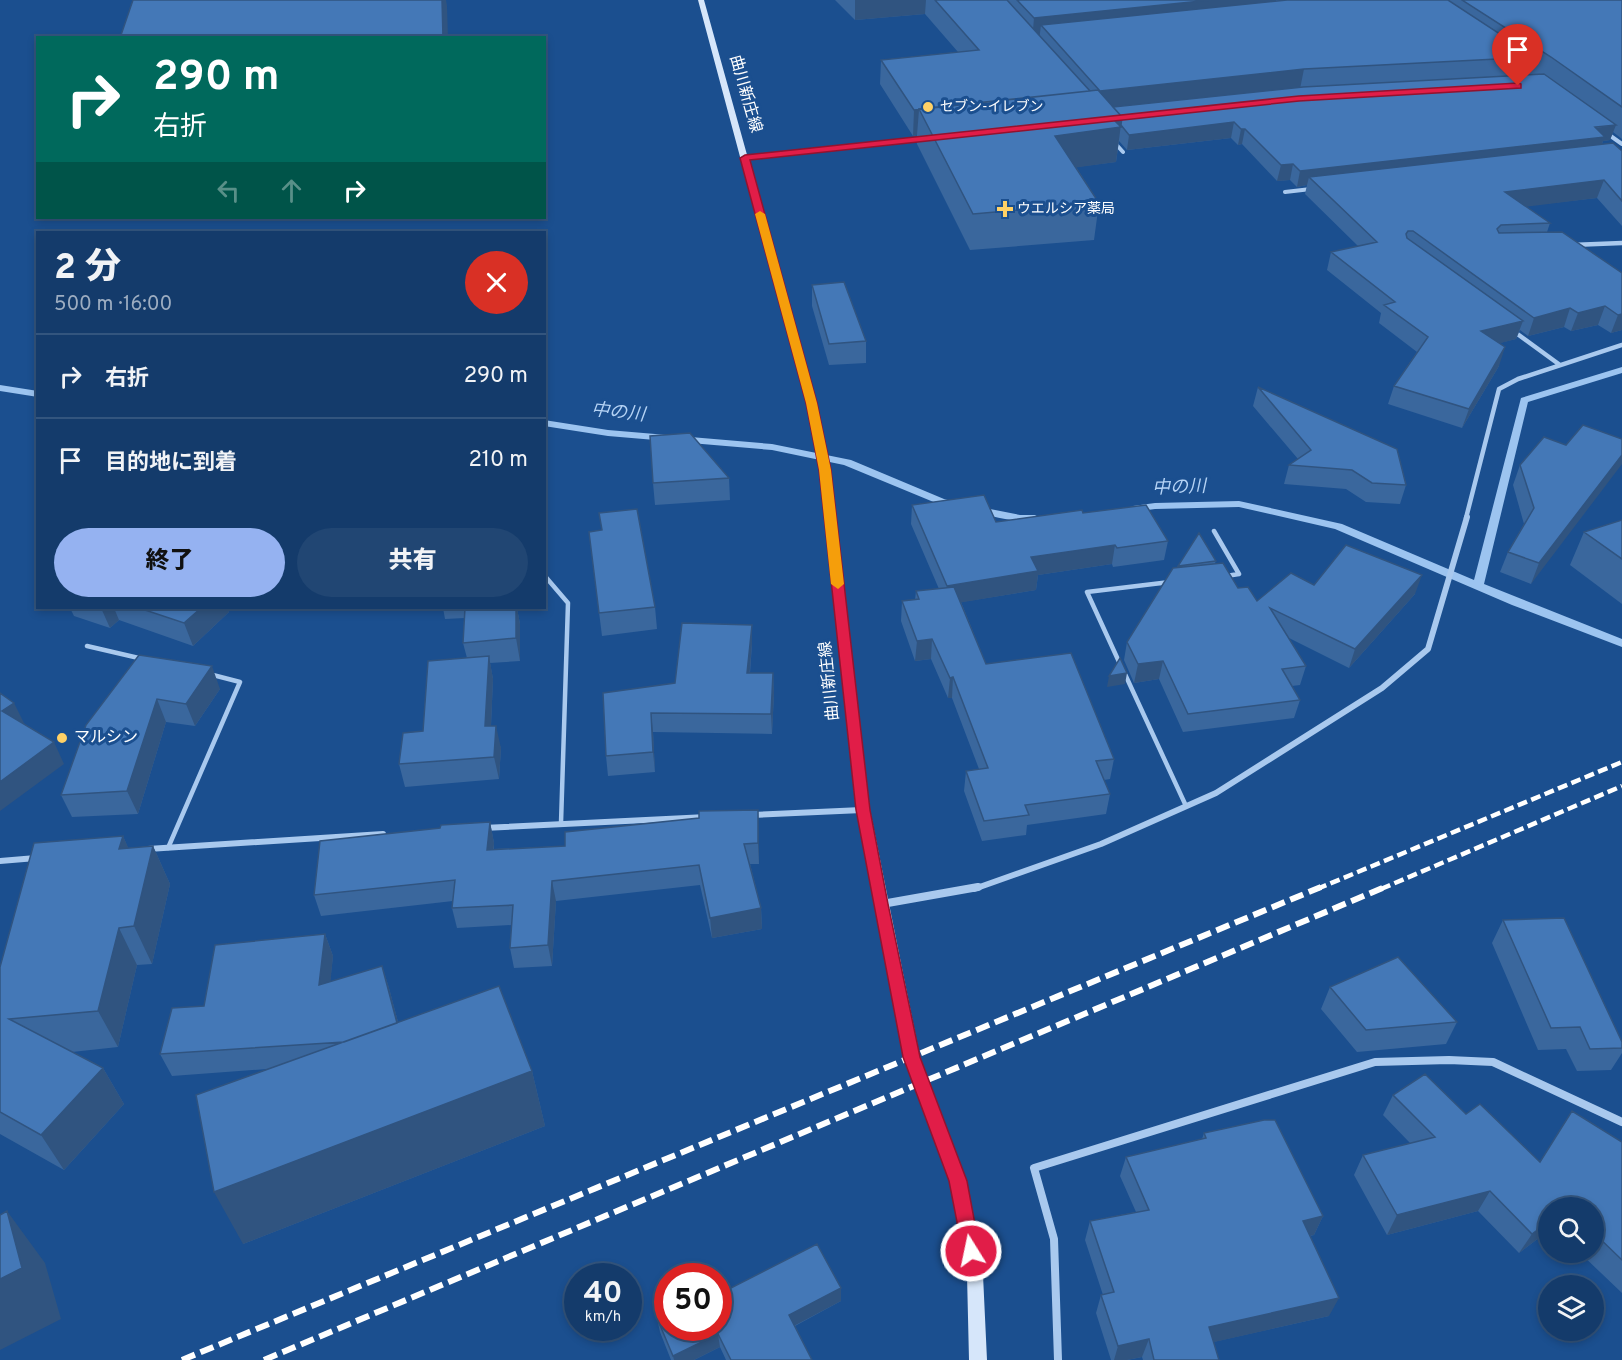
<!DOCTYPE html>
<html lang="ja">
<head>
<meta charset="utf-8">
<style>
	body { margin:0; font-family:Overpass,"Noto Sans JP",sans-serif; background:#214673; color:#f1f3f6; height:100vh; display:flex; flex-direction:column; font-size:22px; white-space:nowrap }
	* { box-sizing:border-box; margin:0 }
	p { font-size:20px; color:#9dadc1 }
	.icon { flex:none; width:33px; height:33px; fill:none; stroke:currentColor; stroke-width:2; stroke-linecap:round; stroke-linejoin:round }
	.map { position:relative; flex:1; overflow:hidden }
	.drawer { position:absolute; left:36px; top:231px; width:510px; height:378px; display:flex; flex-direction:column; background:#143b6b; border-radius:0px; box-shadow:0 3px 9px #0003,0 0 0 2px #33557e }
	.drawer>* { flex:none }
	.banner { position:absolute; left:36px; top:36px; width:510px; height:183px; border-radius:0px; box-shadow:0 3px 9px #0003,0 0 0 2px #33557e; background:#00695c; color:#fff; overflow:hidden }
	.tools { position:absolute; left:1538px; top:1197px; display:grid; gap:12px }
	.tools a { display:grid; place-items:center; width:66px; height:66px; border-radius:50%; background:#143b6b; box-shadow:0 3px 9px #0003,0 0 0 2px #33557e; font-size:30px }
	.speed { position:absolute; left:564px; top:1263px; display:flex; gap:12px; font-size:30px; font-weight:700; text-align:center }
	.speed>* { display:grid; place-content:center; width:78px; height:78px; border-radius:50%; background:#143b6b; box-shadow:0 3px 9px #0003,0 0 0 2px #33557e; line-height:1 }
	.speed small { font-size:15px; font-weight:400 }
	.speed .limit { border:9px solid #d22; background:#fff; color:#111 }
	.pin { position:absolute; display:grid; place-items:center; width:51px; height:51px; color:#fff; margin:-62px -26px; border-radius:50% 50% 50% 0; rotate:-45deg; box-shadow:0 0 6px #0007 }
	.pin .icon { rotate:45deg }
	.me { position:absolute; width:66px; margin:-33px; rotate:350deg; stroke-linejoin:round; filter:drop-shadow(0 0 4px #0008) }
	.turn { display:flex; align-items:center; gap:21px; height:126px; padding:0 18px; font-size:27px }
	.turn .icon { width:78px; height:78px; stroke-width:2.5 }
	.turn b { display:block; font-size:42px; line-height:51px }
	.lanes { display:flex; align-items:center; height:57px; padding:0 18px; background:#0003; justify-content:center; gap:30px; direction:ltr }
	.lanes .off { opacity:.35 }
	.round { display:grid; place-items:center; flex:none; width:63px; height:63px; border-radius:32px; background:#214673 }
	.summary { display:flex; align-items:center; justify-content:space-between; height:102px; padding:0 18px }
	h1 { font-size:36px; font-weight:800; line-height:45px }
	.button { display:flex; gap:12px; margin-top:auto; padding:12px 18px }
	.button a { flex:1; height:69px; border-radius:36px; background:#95b2f1; color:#111; font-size:24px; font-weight:800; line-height:69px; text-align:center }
	.button a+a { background:#214673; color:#f1f3f6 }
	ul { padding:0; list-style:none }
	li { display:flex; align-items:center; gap:18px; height:84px; padding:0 18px; border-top:2px solid #33557e }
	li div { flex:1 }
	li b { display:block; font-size:22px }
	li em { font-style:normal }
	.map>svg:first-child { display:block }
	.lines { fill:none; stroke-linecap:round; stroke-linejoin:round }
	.stream { fill:#9cc4f0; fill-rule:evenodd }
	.service { stroke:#a9c9ee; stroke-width:4.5 }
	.minor-far3 { stroke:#a9c9ee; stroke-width:4 }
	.minor-far2 { stroke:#a9c9ee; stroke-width:4.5 }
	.minor-far1 { stroke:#a9c9ee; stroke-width:6 }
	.minor { stroke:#a9c9ee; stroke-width:8 }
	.secondary { fill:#d6e6fa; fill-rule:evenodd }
	.rail-far1 { stroke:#fff; stroke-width:4.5; stroke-dasharray:10 4.5; stroke-linecap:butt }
	.rail { stroke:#fff; stroke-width:6; stroke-dasharray:14 6; stroke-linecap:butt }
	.wall { fill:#3a679d }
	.shaded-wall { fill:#305480 }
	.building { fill:#4478b7; stroke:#305480; stroke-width:1.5 }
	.route { fill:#e11d48; stroke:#92132f; stroke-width:1.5 }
	.slow { fill:#f59e0b }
	.poi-dot { fill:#ffd166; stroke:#1b4f8f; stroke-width:2 }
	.labels { text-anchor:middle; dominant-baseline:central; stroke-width:6; stroke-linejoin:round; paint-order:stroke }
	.far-poi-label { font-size:14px; fill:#fff; stroke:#1b4f8f; text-anchor:start }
	.street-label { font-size:16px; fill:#fff; stroke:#1b4f8f }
	.poi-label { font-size:16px; fill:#fff; stroke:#1b4f8f; text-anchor:start }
	.water-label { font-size:18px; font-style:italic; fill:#b5d3f5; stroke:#1b4f8f }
</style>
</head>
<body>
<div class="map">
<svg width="1622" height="1360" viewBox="0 0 1622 1360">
	<rect width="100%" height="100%" fill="#1b4f8f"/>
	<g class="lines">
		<!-- stream -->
		<path class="stream" d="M1622,367V373L1528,402L1484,584L1622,639V647L1512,605L1335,529L1239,507L1155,509L1133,512L1128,509L1133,506L1155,503L1239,501L1342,524L1474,580L1521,398Z
			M0,385L38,391V397L0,391Z
			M544,420L608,430L772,444L851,460L944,499L959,503L960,505L955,508L936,503L844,465L772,450L608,436L544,426Z
			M975,506L1020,515H1035L1040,518C1028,527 987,515 971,511L970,509L971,507Z"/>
		<!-- service -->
		<path class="service" d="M1214,531L1239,574L1226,576
			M544,575L568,603L561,823
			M87,646L143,659
			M1120,664L1087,592L1170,582
			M1124,672L1186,806
			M168,848L240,682L209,674"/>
		<!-- minor-far3 -->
		<path class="minor-far3" d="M1605,132L1622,144
			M1114,142L1123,152
			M745,158L923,139
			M1285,192L1311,189"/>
		<!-- minor-far2 -->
		<path class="minor-far2" d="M1572,245L1622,243
			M1512,330L1560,365
			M1466,518L1499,389L1518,379L1622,345"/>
		<!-- minor-far1 -->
		<path class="minor-far1" d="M753,815L862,810
			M483,828L707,817
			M148,849L383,834
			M0,861L36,858
			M974,889L1101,844L1216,793L1382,688L1428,649L1467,517"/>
		<!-- minor -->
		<path class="minor" d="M882,904L978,887
			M1058,1360L1054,1239L1034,1168L1375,1062L1449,1060L1493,1062L1622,1122"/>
		<!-- secondary -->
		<path class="secondary" d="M698,0H704L816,403L830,470L870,810L920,1057L966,1181L983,1275L987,1360H969L967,1275L950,1181L904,1057L856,810L820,470L806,403Z"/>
		<!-- rail-far1 -->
		<path class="rail-far1" d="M1317,889L1622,762
			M1381,889L1622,786"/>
		<!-- rail -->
		<path class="rail" d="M182,1360L1321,887
			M264,1360L1385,887"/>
	</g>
	<!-- wall -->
	<path class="wall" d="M835,0H1622V139L1613,132L1610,140L1603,141L1602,144L1622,151V226L1597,198L1525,206L1550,223L1547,232L1622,273V330L1611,333L1598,325L1571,331L1564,327L1528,336L1520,330L1516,339L1499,343V366L1462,428L1388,404L1394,386L1417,352L1379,323L1381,313L1327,270L1331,252L1358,246L1305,194L1307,185L1297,187L1290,180L1277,181L1242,144L1238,145L1231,138L1127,150L1119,141L1116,162L1076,167L1099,203L1094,240L970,250L917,144V135L913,136L880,84L881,60L958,52L925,14L855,20Z
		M812,285L866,341V363L829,365L812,306Z
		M1258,387L1406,485L1400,504L1366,502L1346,489L1284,484L1289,465L1298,459L1253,406Z
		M1622,439L1531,584L1500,572L1508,552L1524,524L1513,485L1520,465L1566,445Z
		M729,478L730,500L655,505L653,483Z
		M912,505L996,522L1083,513L1168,541L1164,560L1113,567L1112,564L1038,575L1036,590L961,602L986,664L1114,759L1110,779L1104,780L1110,794L1106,814L1027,825L1026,835L982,841L964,791L966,771L979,769L952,698H948L931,659L915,661L901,621L902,601L915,600L916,591L939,589L911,524Z
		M1622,520V604L1570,565L1584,532Z
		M601,530L655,607L657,629L602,636L589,532Z
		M1216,561L1215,563L1238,588L1257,601L1314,585L1415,594L1349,668L1289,638L1306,666L1300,685L1292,686L1300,700L1294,718L1183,732L1159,679L1134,683L1124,660L1127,642L1178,568V566Z
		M70,608H228L229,612L193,646L119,620L110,628L74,616Z
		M443,608H517L520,624V661L490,663L493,679L491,726L501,748L499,779L405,787L399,764L423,731L467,658L463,643L465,618L445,619Z
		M752,625V644L750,673H773L774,693L772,734L653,732L655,772L608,776L606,756L675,683Z
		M139,655L220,689L195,726L166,722L138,814L72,817L61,795Z
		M490,822L494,843V849L565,846L759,831V864H750L761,908L762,929L712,938L700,885L556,901L552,966L514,968L510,948L512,925L457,928L452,908L453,901L321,916L314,895Z
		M123,836L128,848L153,846L170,884L152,964L137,965L118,1047L72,1052L103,1068L124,1104L64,1170L0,1134V967Z
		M1503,920L1622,1042V1053L1611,1070L1577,1071L1566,1049L1538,1050L1492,943Z
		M325,934L333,956L330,982L382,966L389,988L398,1022L532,1071L545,1126L243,1244L267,1069L172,1076L160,1054L204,1006Z
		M1330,987L1457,1022L1446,1044L1357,1052L1321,1009Z
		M1393,1095L1466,1114L1540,1161L1622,1142V1293L1579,1252H1593V1208H1548V1231L1519,1253L1478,1211L1387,1235L1354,1175L1363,1155L1410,1143L1383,1115Z
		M1204,1133L1323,1216L1314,1235L1310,1236L1329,1316L1213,1342L1219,1360H1143L1142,1357L1127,1360H1111L1096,1313L1101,1295H1103L1085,1240L1090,1221L1136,1212L1120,1176L1126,1157L1202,1139Z
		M731,1288L841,1301L795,1326L812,1360H726L720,1347L694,1360H671L660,1332L657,1318Z"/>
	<!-- shaded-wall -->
	<path class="shaded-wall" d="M442,0H446L447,6L448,38H443Z
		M855,0H926L925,14L855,20Z
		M1211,0H1276L1273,17L1041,25L1039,41L1032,42L1034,18Z
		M1304,69L1299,94L1097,116L1100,91Z
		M914,110H919L917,135L913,136Z
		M1122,117L1116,162L1051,171L1055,136L1112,118Z
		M1234,122L1231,138L1127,150L1129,135Z
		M1616,125L1610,140L1603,141L1599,152L1309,177L1307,185L1297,187L1300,171Z
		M1241,129H1245L1242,144L1238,145Z
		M1293,164L1290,180L1277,181L1281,165Z
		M1604,180L1597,198L1499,210L1505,192Z
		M1605,306L1598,325L1571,331L1578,313Z
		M1570,308L1564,327L1528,336L1534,318Z
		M1622,314V330L1611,333L1618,315Z
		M1523,321L1516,339L1475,350L1481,331Z
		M1505,347L1499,366L1462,428L1469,409Z
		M1622,455V464L1531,584L1539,563Z
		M1115,545L1112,564L1038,575L1036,590L946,605L947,586L1031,557Z
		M1422,575L1415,594L1349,668L1355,649Z
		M101,608H114L119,620L110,628Z
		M201,608H228L229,612L193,646L184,623Z
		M516,608H517L520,624V661L516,638Z
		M752,625V644L748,692L747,673Z
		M932,639L931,659L915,661L917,641Z
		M489,656L493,679L490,749L485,726Z
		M1163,661L1159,679L1134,683L1138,664Z
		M212,666L220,689L195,726L186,704Z
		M773,673L774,693L772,734L771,714Z
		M1127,673L1125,684L1107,687L1109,676Z
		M953,677L952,698H948L950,678Z
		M157,699L166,722L138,814L127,791Z
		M14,703L25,725L2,711Z
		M651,713L653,732L655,772L653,752Z
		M496,726L501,748L499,779L494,757Z
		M54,742L64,764L0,811V782Z
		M758,810L759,831V864L758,843Z
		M490,822L494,843L492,870L487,850Z
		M123,836L140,874L119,849Z
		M153,846L170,884L152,964L134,926Z
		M552,881L556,901L552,966L548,945Z
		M761,908L762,929L712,938L710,918Z
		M119,928L137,965L118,1047L98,1011Z
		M325,934L333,956L328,1007L319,985Z
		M382,966L389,988L408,1060L401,1038Z
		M103,1068L124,1104L64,1170L41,1135Z
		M532,1071L545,1126L243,1244L214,1192Z
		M1490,1191L1478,1211L1387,1235L1397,1215Z
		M7,1211L45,1263L61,1319L0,1350V1279Z
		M1323,1216L1314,1235L1294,1239L1303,1221Z
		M1548,1222V1231L1519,1253L1532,1234Z
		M841,1288V1301L790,1328L789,1315Z
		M1339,1298L1329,1316L1201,1345L1209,1327Z
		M718,1334L720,1347L694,1360H674L673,1356Z
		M1149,1339L1142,1357L1127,1360H1114L1118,1346Z"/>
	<!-- building -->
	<path class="building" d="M133,0H442L443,38H120Z
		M935,0H1007L1090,91L914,110L881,60L979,50Z
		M1017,0H1211L1034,18Z
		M1287,0H1448L1535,57L1304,69L1100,91L1041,25Z
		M1462,0H1622V107L1551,57Z
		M1544,74L1616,125L1595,127L1605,137L1300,171L1293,164L1281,165L1245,129H1241L1234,122L1129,135L1121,125L1122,117L1113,107L1303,87Z
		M1098,90L1122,117L1112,118L1121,127L1055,136L1099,203L973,214L919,109Z
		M1613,143L1622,151V201L1604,180L1505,192L1550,223L1501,225L1497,229L1499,233L1562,232L1622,273V314L1618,315L1605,306L1578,313L1570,308L1534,318L1413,231H1408L1406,234L1407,238L1523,321L1481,331L1505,347L1469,409L1394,386L1428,337L1384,305L1395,302L1331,252L1377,242L1309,177Z
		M844,282L866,341L829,344L812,285Z
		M1258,387L1397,449L1406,485L1372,483L1352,470L1289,465L1311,450Z
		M1583,425L1622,439V455L1539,563L1508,552L1534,508L1520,465L1544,437L1566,445Z
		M690,433L729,478L653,483L650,436Z
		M984,495L996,522L1082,510L1083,513L1146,505L1168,541L1117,548L1115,545L1031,557L1038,571L947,586L912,505Z
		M637,509L655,607L599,613L589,532L602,530L599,513Z
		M1622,520V559L1584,532Z
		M1199,533L1216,561L1178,566Z
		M1346,545L1422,575L1355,649L1270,608L1306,666L1282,669L1300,700L1188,714L1163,661L1138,664L1127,642L1173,568L1223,563L1238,588L1248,587L1257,601L1291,573L1314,585Z
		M954,587L986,664L1071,653L1114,759L1096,761L1110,794L1025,805L1029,815L984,821L966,771L988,768L953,677L950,678L932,639L917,641L902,601L919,599L916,591Z
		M139,608H201L184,623Z
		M465,608H516V638L463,643Z
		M682,623L752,625L747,673H773L771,714L651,713L653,752L606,756L603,693L675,683Z
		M139,655L212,666L186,704L157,699L127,791L61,795L86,725Z
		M489,656L485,726H496L494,757L399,764L403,733L423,731L428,661Z
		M1120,658L1127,673L1109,676Z
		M0,693L14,703L2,711L54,742L0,782Z
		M758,810V843L744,844L761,908L710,918L699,865L552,881L548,945L510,948L513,905L452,908L455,880L314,895L320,841L440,828L441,825L490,822L487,850L565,846V832L699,818V811Z
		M123,836L119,849L153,846L134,926L119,928L98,1011L9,1019L103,1068L41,1135L0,1112V967L34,843Z
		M1564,918L1622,1042V1048L1590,1049L1580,1027L1551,1028L1503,920Z
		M325,934L319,985L382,966L397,1023L344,1042L160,1054L172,1008L204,1006L215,945Z
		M1398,957L1457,1022L1366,1030L1330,987Z
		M499,986L532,1071L214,1192L196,1095Z
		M1425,1074L1466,1114L1480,1104L1540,1162L1572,1111L1622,1142V1260L1593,1232V1208H1548V1222L1532,1234L1490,1191L1397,1215L1363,1155L1435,1137L1393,1095Z
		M1264,1120H1275L1323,1216L1303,1221L1339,1298L1209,1327L1219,1360H1154L1149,1339L1118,1346L1101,1295L1114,1292L1090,1221L1149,1210L1126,1157L1206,1138L1204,1133Z
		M7,1211L22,1268L0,1279V1215Z
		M817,1244L841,1288L789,1315L812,1360H731L718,1334L673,1356L657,1318L668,1313V1328H718V1289L729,1284L731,1288Z"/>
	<!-- route -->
	<path class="route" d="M1518,83L1521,84V88L1299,101L750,160L817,403L831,470L870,810L888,904L920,1057L967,1181L980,1251L977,1258L971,1260L964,1258L949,1181L903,1057L856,810L819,470L806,403L740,158L745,155L1299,96Z"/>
	<!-- slow -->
	<path class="slow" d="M760,211L765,214L817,403L831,470L844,584L838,589L831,584L819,470L806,403L755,214Z"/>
	<!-- markers -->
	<g class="poi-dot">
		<circle cx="928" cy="107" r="6"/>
		<path d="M1002 200h6v6h6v6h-6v6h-6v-6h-6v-6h6z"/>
		<circle cx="62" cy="738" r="6"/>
	</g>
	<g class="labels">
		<!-- far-poi labels -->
		<g class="far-poi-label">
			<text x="940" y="107">セブン-イレブン</text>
			<text x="1017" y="209">ウエルシア薬局</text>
		</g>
		<!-- street labels -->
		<g class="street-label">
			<text transform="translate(745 94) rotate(74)">曲川新庄線</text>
			<text transform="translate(830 681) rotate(-96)">曲川新庄線</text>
		</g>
		<!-- poi labels -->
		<g class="poi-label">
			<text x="74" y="738">マルシン</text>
		</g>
		<!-- water labels -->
		<g class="water-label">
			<text transform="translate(618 413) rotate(6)">中の川</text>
			<text transform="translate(1179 488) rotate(-2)">中の川</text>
		</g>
	</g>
</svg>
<div class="tools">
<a><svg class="icon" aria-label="search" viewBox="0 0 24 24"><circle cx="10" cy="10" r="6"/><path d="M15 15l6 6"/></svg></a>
<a><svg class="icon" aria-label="layers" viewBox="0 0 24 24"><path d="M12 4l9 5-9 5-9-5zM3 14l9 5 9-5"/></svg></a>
</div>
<div class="speed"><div>40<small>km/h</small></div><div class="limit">50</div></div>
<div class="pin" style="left:1518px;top:86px;background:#d93025"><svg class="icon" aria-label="arrive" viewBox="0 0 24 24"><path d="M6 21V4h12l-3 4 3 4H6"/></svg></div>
<svg class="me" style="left:971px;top:1251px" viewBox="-20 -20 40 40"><circle r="17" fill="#e11d48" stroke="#fff" stroke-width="3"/><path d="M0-11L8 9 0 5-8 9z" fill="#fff"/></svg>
<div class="banner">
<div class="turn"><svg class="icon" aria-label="right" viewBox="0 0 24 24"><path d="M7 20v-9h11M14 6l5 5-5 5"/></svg><div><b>290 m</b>右折</div></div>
<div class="lanes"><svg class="icon off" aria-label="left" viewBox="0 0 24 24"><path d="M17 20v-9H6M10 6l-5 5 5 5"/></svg><svg class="icon off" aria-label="ahead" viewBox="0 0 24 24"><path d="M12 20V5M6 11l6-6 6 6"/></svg><svg class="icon" aria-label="right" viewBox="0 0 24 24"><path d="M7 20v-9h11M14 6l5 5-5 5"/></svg></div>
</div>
<section class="drawer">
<div class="summary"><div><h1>2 分</h1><p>500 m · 16:00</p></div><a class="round" style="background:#d93025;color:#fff"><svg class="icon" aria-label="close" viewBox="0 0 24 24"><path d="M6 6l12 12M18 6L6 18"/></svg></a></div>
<ul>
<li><svg class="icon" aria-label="right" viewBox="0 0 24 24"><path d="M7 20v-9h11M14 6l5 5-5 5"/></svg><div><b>右折</b></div><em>290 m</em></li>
<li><svg class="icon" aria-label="arrive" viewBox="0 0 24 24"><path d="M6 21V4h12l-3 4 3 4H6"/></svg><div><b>目的地に到着</b></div><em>210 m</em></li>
</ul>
<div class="button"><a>終了</a><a>共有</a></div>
</section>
</div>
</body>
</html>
